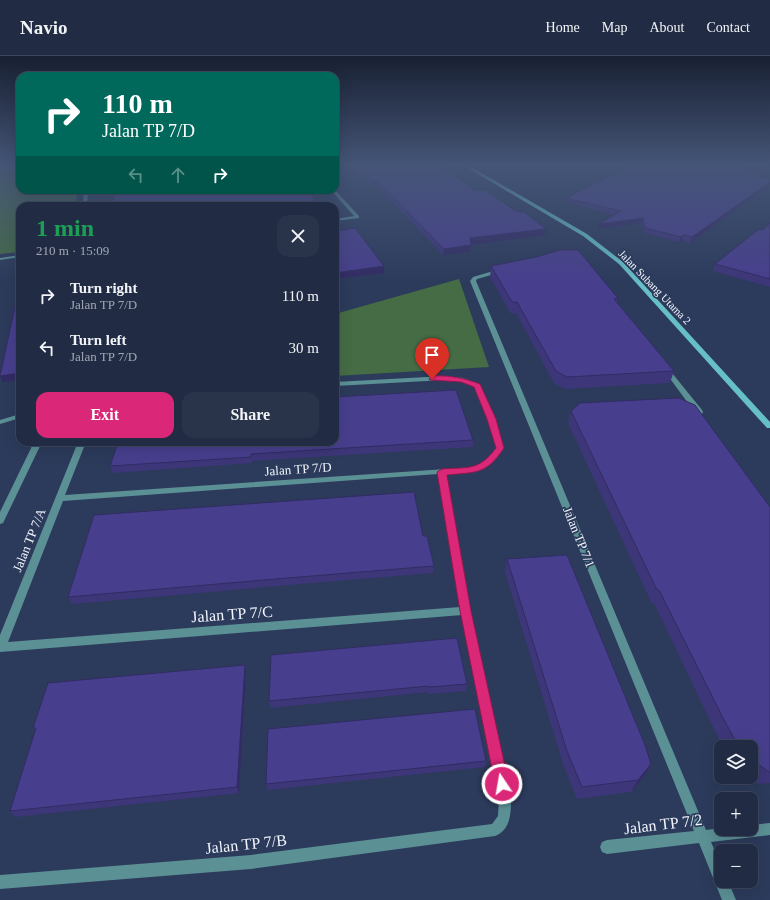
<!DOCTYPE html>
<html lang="en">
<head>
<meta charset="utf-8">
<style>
	body { margin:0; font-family:"Times New Roman",serif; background:#29344b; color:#f1f3f6; height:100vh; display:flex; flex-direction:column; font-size:15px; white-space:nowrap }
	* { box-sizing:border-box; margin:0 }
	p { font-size:13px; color:#a2a7b2 }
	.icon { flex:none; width:22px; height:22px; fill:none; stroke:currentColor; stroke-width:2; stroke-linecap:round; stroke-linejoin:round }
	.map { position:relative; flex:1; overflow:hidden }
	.side { position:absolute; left:16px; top:146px; width:323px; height:244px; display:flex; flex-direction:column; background:#212c44; border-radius:12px; box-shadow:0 4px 16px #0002,0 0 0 1px #3e485d }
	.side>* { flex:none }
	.guide { position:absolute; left:16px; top:16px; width:323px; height:122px; border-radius:12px; box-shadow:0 4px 16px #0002,0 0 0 1px #3e485d; background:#00695c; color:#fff; overflow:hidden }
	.buttons { position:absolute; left:714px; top:684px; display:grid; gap:8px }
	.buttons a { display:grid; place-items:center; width:44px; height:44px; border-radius:8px; background:#212c44; box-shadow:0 4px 16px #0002,0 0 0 1px #3e485d; font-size:20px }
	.pin { position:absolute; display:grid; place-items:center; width:34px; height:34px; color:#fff; margin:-41px -17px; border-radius:50% 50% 50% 0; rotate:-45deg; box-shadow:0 0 4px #0007 }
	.pin .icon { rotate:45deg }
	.me { position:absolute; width:44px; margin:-22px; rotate:348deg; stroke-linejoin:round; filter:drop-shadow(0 0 3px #0008) }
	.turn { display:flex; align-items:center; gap:14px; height:84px; padding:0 20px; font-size:18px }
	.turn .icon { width:52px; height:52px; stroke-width:2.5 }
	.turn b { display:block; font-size:28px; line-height:34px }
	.lanes { display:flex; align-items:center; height:38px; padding:0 20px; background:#0003; justify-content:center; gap:20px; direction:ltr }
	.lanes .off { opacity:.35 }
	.round { display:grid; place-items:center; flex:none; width:42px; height:42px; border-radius:12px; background:#29344b }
	.overview { display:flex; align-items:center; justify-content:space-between; height:68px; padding:0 20px }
	h1 { font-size:24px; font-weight:700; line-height:30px; color:#1e9e55 }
	.cta { display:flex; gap:8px; margin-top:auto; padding:8px 20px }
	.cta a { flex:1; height:46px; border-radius:12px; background:#db2777; color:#fff; font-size:16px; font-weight:700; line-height:46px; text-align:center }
	.cta a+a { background:#29344b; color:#f1f3f6 }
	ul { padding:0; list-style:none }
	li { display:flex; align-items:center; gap:12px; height:52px; padding:0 20px }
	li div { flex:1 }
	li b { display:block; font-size:15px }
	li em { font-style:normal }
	header { display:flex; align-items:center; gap:24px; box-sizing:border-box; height:56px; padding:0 20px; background:#212c44; border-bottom:1px solid #3e485d }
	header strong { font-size:19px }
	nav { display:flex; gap:22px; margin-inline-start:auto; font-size:14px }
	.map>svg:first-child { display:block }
	.green { fill:#456c45 }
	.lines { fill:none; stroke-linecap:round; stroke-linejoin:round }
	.minor { fill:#5b9095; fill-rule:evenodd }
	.secondary { fill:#66bec7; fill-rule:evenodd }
	.wall { fill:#3d3679 }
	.shaded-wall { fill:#322c63 }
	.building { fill:#473f8d; stroke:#322c63 }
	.route { fill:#db2777; stroke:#8e194d }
	.labels { text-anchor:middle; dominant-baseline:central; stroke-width:3.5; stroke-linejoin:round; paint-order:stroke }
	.far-street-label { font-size:11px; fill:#f1f5fd; stroke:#2c3b5b }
	.street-label { font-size:13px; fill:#f1f5fd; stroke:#2c3b5b }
	.near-street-label { font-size:16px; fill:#f1f5fd; stroke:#2c3b5b }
</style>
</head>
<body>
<header>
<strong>Navio</strong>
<nav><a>Home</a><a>Map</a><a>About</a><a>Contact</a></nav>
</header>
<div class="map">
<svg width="770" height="844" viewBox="0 0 770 844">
	<rect width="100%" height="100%" fill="#2c3b5b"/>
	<!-- green -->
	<path class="green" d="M0,108H20V134H77L76,150H20V196L0,198Z
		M459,223L489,311L335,320V258Z"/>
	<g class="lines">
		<!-- minor -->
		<path class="minor" d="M84,134H88L87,150H83Z
			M331,134H335L359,160V162L335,165V163L354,160Z
			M20,199V201L0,204V202Z
			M500,213L503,215L502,216L477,223L476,225L706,774L721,772V773H751V769L770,767V779L711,786L721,809V825H728L736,844H722L699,787L607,798L602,796L600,791L602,786L607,784L694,775L470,225L473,221Z
			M666,311L668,312L702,354L703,356L702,358H696L663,313Z
			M445,320L463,322L479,328L495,363L504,392C485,419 477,416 446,418L471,555L511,742C511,756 511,774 495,780L251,813L0,833V819L251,799L492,768L498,760L499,742L462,559L0,596V579L78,386H86L65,439L476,411L488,402L496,392L487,363L474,330L462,326L445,324L335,330V326ZM438,418L460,551L8,586L63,445Z
			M20,358V362L0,368V364Z
			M34,386H42L4,465L3,467L0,468V456Z"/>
		<!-- secondary -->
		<path class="secondary" d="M461,108H466L587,178L623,206L770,366V372H767L619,208L583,180Z"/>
	</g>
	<!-- wall -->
	<path class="wall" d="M350,108H439L475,135L517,156L546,173L545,179L471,189L470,196L443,199L377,130L373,131Z
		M697,112L763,121H762L770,123V129L690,187L682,185L679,186L644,177L642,167L598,173L599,168L614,159L566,146V142L621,114L622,113Z
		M770,167V231L713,215L715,208L763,174Z
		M491,210L618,242L617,246L674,315L670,327L565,333L554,327L516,257L511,258L490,221Z
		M456,334L473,384V391L252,405V407L113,417L110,410Z
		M571,355L770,451V727L759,728L749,721H751V691H723L715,675L654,547L652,548L568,367Z
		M423,480L434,510L433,517L289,529L72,548L68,541Z
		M507,503L651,708L644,720L631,736L577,743L563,708L505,516Z
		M271,599L467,628L466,635L428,638V636L271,652L269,645Z
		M245,609L246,616L239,737L15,761L10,755L35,675L33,672Z
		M486,705L485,711L268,734L266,728Z"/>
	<!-- shaded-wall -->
	<path class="shaded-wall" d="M765,116L763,121L757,125L758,120Z
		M372,125H377V130L373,131Z
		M770,126V129L690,187L692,181Z
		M643,162L642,167L598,173L599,168Z
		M546,173L545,179L470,189V182Z
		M683,179L682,185L679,186L681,181Z
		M471,189L470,196L443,199L444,193Z
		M384,210V217L335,223V217Z
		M20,317V324L3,326L0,320Z
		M245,609L246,616L239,737L237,731Z
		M651,708L644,720L631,736L638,724Z"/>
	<!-- building -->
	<path class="building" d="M355,108H439L475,135L485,134L517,156H524L546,173L470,182L471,189L444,193L377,125H372Z
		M632,108H677L697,112L704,108H723L765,116L758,120L770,123V126L692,181L683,179L681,181L645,172L643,162L599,168L621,155L566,142L624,113H622Z
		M113,134H308L319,150H116V146H114Z
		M770,167V223L715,208L759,173L763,174Z
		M335,172L337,175L355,172L384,210L335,217Z
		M560,194H578L618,242L614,243L674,315L567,321L556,315L517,246H512L491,210L536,201Z
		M20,227V317L0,320Z
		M456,334L473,384L251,398V401L110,410L118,386H335V341Z
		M679,342L695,349L770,451V716H769L751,703V691H739L723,662L659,534H657L571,355L580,347Z
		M414,436L423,480H427L434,510L287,522L68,541L94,459Z
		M567,499L645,689L651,708L638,724L582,731L567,695L507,503Z
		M457,582L467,628L429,631V630L269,645L271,599Z
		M245,609L237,731L10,755L36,672H33L48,627Z
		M475,653L486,705L266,728L268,673Z"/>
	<!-- sky -->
	<linearGradient id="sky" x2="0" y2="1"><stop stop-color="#182032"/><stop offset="0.48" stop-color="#455577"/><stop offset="1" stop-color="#455577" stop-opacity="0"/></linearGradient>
	<rect width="770" height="226" fill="url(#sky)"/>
	<!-- route -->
	<path class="route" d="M432,320C449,319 464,322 480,328L496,363L504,392C486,419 476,416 447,419L471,555L509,728L507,733L502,735L497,733L495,728L460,555L437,416L442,413C468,411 479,415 496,392L487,363L474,331L461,326L430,324L429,323Z"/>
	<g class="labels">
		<!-- far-street labels -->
		<g class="far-street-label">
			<text transform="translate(655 231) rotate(46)">Jalan Subang Utama 2</text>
		</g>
		<!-- street labels -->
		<g class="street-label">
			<text transform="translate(298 413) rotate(-4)">Jalan TP 7/D</text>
			<text transform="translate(579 481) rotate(68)">Jalan TP 7/1</text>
			<text transform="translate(29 484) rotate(-68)">Jalan TP 7/A</text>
		</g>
		<!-- near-street labels -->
		<g class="near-street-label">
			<text transform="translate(232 558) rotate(-4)">Jalan TP 7/C</text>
			<text transform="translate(663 768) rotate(-7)">Jalan TP 7/2</text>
			<text transform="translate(246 788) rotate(-6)">Jalan TP 7/B</text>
		</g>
	</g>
</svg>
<div class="buttons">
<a><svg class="icon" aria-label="layers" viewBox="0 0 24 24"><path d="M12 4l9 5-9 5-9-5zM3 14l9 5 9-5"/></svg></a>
<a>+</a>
<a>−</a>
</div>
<div class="pin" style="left:432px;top:323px;background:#d93025"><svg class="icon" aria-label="arrive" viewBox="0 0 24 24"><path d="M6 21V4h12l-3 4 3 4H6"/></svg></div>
<svg class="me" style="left:502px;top:728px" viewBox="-20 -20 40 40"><circle r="17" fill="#db2777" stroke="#fff" stroke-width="3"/><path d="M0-11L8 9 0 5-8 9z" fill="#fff"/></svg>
<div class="guide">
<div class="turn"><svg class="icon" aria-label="right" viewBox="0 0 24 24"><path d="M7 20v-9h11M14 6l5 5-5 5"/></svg><div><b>110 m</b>Jalan TP 7/D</div></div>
<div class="lanes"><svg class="icon off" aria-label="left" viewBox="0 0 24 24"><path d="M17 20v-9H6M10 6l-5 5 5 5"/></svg><svg class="icon off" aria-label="ahead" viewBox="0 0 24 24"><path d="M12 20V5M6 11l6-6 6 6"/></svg><svg class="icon" aria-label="right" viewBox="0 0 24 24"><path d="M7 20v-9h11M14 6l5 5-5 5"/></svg></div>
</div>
<section class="side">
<div class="overview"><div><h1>1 min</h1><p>210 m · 15:09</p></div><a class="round"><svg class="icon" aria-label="close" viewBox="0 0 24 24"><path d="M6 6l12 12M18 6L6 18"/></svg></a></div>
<ul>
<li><svg class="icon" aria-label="right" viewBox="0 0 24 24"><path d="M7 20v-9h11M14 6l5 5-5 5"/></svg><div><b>Turn right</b><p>Jalan TP 7/D</p></div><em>110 m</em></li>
<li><svg class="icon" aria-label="left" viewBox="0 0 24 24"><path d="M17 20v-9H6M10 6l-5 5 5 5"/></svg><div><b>Turn left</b><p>Jalan TP 7/D</p></div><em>30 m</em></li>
</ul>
<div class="cta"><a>Exit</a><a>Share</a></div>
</section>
</div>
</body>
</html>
